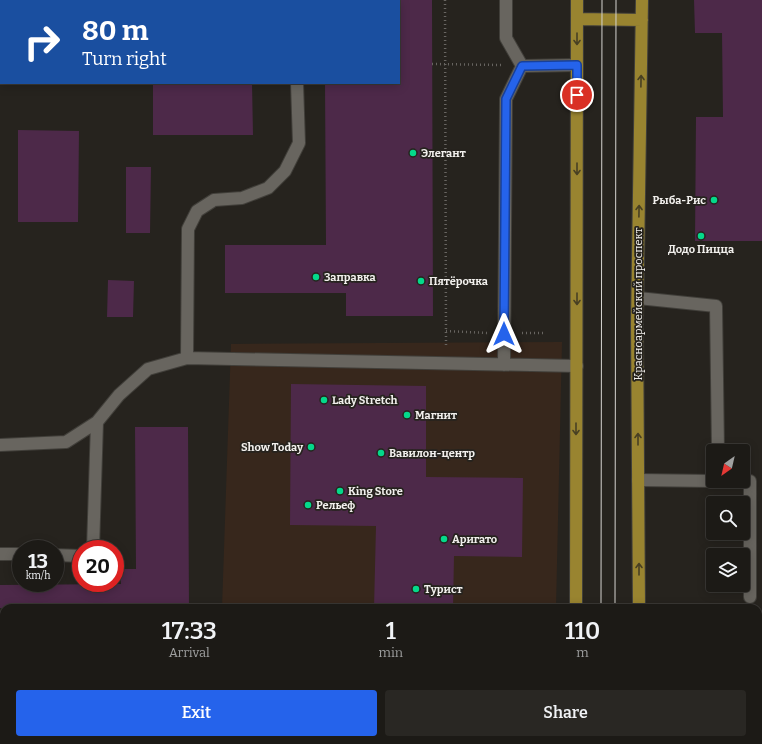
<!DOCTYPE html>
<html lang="en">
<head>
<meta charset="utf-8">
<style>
	body { margin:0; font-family:Bitter,serif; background:#292723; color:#f1f3f6; height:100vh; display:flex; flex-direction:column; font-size:15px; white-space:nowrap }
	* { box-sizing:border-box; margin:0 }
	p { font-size:13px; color:#a0a1a1 }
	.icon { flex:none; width:22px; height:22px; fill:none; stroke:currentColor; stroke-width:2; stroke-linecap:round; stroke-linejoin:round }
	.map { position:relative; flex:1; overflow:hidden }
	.sheet { position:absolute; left:0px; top:604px; width:762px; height:140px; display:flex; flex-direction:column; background:#1c1a16; border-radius:12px 12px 0 0; box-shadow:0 2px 10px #0003,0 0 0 1px #3a3835 }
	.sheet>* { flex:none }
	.top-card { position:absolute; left:0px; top:0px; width:400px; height:84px; box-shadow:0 2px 10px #0003,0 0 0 1px #3a3835; background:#1a4fa0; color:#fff; overflow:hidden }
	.needle { width:26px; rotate:214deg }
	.tools { position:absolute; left:706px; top:444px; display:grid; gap:8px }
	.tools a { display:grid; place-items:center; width:44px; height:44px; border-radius:4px; background:#1c1a16; box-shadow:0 2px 10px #0003,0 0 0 1px #3a3835; font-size:20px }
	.speed { position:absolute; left:12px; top:540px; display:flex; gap:8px; font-size:20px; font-weight:700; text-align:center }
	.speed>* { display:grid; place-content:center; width:52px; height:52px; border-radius:50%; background:#1c1a16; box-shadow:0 2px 10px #0003,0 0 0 1px #3a3835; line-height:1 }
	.speed small { font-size:10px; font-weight:400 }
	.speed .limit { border:6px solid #d22; background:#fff; color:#111 }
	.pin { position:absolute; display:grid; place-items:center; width:34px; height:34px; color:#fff; margin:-17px; border:2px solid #fff; border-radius:50%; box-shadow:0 1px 4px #0007 }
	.me { position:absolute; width:44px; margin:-22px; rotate:0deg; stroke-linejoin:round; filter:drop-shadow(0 0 3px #0008) }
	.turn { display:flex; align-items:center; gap:14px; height:84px; padding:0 16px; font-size:18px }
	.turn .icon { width:52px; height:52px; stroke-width:2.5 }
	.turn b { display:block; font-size:28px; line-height:34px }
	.eta { display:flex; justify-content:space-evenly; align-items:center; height:68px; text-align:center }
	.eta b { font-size:24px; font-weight:600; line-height:28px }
	.button { display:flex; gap:8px; margin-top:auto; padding:8px 16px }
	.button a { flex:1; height:46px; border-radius:4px; background:#2563eb; color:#fff; font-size:16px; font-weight:600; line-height:46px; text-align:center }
	.button a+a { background:#292723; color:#f1f3f6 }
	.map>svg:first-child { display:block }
	.commercial { fill:#37271c }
	.building { fill:#4d2949 }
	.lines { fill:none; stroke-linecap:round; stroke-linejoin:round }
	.service-casing { stroke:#413f3a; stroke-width:14 }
	.minor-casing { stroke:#413f3a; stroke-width:14 }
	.primary-casing { stroke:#413f3a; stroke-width:14 }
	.path { stroke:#686561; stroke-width:2.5; stroke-dasharray:1 3; stroke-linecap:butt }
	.service { stroke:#68655f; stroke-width:12 }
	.minor { stroke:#68655f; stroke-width:12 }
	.primary { stroke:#998430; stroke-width:12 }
	.tram { stroke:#d6d4d1; stroke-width:1 }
	.oneway { stroke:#484023 }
	.route-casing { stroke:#184099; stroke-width:10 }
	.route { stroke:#2563eb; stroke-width:7 }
	.poi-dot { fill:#04d98b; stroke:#26231e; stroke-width:1.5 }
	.labels { text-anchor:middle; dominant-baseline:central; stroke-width:3.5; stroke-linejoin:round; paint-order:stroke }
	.poi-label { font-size:11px; font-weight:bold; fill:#f2f0ed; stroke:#26231e; text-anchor:start }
	.street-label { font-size:11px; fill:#f2f0ed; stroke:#26231e }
</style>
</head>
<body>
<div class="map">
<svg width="762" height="744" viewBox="0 0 762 744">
	<rect width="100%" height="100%" fill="#26231e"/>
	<!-- commercial -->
	<path class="commercial" d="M562,342L556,608H222L231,344Z
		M0,719H4V740H72V744H0Z"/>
	<!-- building -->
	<path class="building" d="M399,0H432L433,316H346V293H225V245H326L325,83H399Z
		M694,0H762V241H695L696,117H723L722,33H695Z
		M153,83H252L253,135H153Z
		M18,130L79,131L78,222H18Z
		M126,167H151L150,233H126Z
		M108,280L134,281L133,317H107Z
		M291,384L426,386V477L523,478L522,557L454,556L453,608H374L376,526L290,525Z
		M135,427H188L189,608H0V585L121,584L120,569H136Z"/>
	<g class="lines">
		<defs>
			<path id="service" d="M297,0V1
				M522,66L577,65
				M638,298L716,306L718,451
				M187,358L188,229L197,211L214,200L242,198L268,188L285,171L299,143L297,83
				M504,365L506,99L522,66L506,38V0
				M0,445L66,442L97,422L119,395L148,369L187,358L577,366
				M638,480L713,481
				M742,481H750V597
				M93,549L97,422
				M0,554H21
				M55,555L81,556
				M438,740V744
				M86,744V740
				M393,744V740"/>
			<path id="minor" d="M0,711H4
				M758,733L762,734"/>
			<path id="primary" d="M577,19L642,20
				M576,608L577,0
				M639,608L637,324L642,0
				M575,740V744
				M640,744V740"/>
		</defs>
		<!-- service casing -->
		<use href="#service" class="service-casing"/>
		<!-- minor casing -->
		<use href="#minor" class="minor-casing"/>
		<!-- primary casing -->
		<use href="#primary" class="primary-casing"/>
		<!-- path -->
		<path class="path" d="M445,0L446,346
			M432,64L501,65
			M446,331L487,333
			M522,333H544
			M758,710H762
			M674,744H744"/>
		<!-- service -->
		<use href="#service" class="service"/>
		<!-- minor -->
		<use href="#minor" class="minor"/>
		<!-- primary -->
		<use href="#primary" class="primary"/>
		<!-- tram -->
		<path class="tram" d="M601,608L602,0
			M615,608L616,0
			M600,744V740
			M615,744V740"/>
	</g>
	<!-- one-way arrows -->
	<defs><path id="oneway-shaft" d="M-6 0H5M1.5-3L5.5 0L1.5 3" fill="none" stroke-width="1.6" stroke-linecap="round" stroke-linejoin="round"/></defs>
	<g class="oneway">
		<use href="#oneway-shaft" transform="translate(577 39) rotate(90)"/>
		<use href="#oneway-shaft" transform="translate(641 81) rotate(-89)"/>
		<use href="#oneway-shaft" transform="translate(577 169) rotate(90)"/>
		<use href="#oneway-shaft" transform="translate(639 211) rotate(-89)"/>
		<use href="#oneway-shaft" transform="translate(577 299) rotate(90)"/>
		<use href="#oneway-shaft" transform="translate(576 429) rotate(90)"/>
		<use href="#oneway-shaft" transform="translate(638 439) rotate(-90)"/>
		<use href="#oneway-shaft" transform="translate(639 569) rotate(-90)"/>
	</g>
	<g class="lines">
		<defs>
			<path id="route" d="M504,334L506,99L522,66L577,65V95"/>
		</defs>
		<!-- route casing -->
		<use href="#route" class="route-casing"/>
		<!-- route -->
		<use href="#route" class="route"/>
	</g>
	<!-- markers -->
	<g class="poi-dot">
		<circle cx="413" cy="153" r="4"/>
		<circle cx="714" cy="200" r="4"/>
		<circle cx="701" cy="236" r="4"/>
		<circle cx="316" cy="277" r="4"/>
		<circle cx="421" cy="281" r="4"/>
		<circle cx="324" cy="400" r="4"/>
		<circle cx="407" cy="415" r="4"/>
		<circle cx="311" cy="447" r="4"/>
		<circle cx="381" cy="453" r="4"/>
		<circle cx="340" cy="491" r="4"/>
		<circle cx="308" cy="505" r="4"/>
		<circle cx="444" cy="539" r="4"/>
		<circle cx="416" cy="589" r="4"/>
	</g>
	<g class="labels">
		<!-- poi labels -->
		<g class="poi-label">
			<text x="421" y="153">Элегант</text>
			<text x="706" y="200" text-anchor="end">Рыба-Рис</text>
			<text x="701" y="249" text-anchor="middle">Додо Пицца</text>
			<text x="324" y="277">Заправка</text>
			<text x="429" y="281">Пятёрочка</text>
			<text x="332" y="400">Lady Stretch</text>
			<text x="415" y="415">Магнит</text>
			<text x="303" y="447" text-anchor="end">Show Today</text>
			<text x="389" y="453">Вавилон-центр</text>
			<text x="348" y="491">King Store</text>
			<text x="316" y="505">Рельеф</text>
			<text x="452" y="539">Аригато</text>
			<text x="424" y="589">Турист</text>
		</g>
		<!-- street labels -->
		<g class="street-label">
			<text transform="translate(638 304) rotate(-90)">Красноармейский проспект</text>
		</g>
	</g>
</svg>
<div class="tools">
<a><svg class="needle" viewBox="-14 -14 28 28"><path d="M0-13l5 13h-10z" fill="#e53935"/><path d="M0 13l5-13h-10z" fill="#a0a1a1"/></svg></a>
<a><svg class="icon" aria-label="search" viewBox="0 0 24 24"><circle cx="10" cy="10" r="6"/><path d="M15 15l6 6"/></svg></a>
<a><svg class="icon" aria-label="layers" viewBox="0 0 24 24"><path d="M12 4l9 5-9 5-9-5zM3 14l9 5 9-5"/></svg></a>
</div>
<div class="speed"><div>13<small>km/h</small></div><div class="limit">20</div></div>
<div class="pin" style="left:577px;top:95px;background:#d93025"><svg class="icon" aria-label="arrive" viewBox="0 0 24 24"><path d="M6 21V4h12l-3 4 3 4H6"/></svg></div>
<svg class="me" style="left:504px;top:334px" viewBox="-20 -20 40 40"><path d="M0-17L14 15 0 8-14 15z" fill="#2563eb" stroke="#fff" stroke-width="4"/></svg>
<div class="top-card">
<div class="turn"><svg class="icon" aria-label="right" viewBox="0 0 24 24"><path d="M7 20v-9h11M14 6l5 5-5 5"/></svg><div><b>80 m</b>Turn right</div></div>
</div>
<section class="sheet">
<div class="eta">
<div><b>17:33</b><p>Arrival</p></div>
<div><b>1</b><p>min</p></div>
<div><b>110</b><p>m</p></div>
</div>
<div class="button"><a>Exit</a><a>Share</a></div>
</section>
</div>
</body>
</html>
